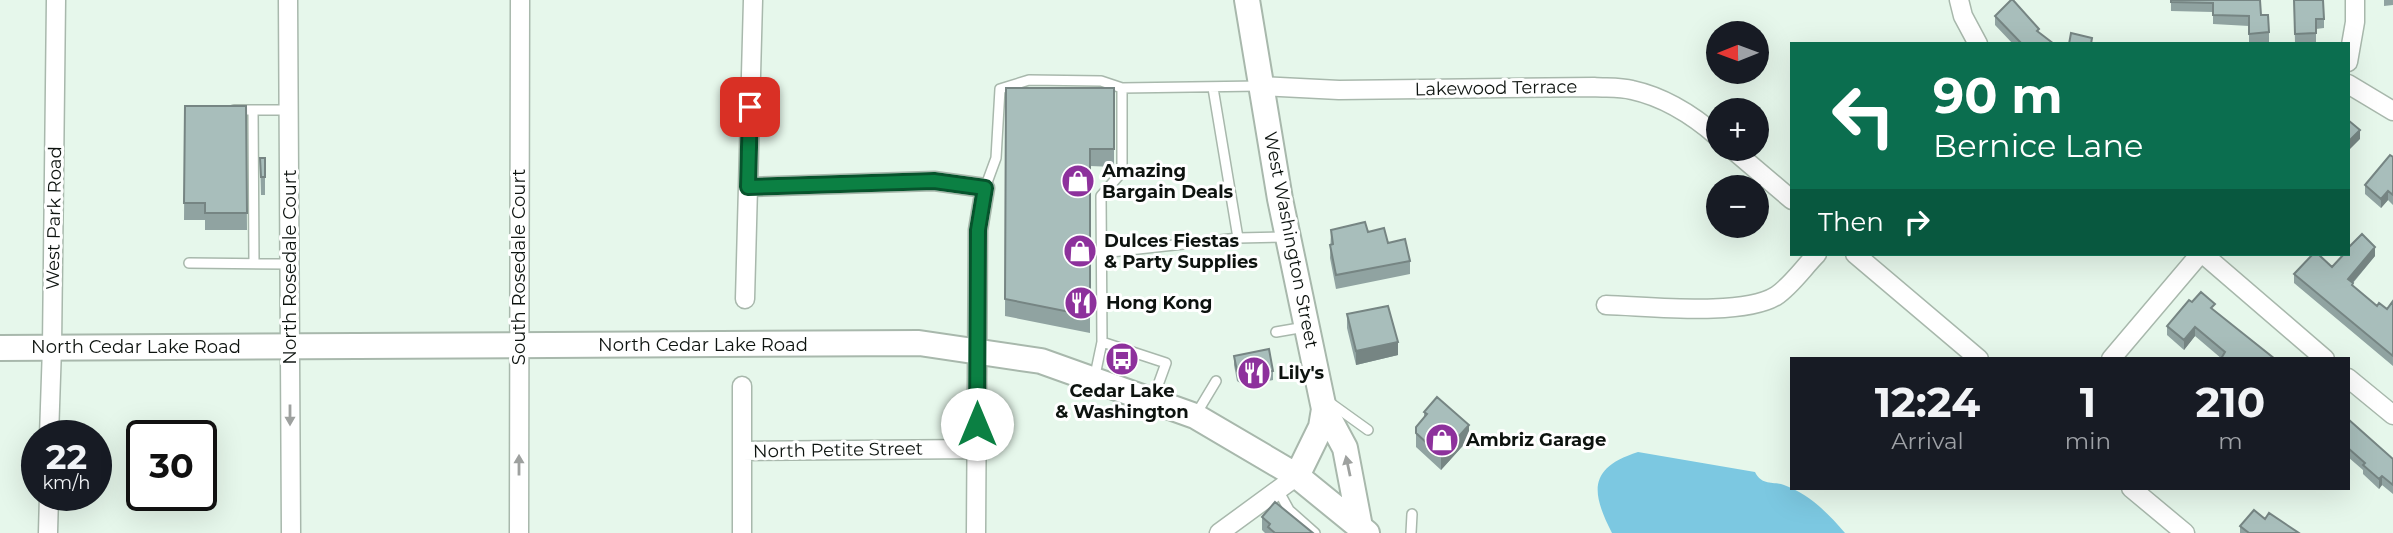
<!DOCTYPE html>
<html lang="en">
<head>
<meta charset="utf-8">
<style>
	body { margin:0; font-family:Montserrat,sans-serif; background:#20242c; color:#f1f3f6; height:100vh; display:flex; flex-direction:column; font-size:26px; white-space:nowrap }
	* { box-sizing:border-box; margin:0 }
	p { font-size:23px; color:#9ea1a6 }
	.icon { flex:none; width:38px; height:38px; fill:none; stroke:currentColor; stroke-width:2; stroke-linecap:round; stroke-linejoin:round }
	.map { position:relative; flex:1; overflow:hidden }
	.details { position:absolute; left:1790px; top:357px; width:560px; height:133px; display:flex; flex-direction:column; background:#171b24; border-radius:0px; box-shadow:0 7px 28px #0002 }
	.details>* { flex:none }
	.top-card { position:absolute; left:1790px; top:42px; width:560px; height:214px; border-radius:0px; box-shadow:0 7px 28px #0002; background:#0b6e4f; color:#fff; overflow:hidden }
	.needle { width:46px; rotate:269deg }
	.buttons { position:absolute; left:1706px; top:21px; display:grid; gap:14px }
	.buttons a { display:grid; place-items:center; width:63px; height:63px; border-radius:50%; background:#171b24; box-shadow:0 7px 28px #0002; font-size:35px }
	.speed { position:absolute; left:21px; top:420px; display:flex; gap:14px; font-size:35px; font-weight:700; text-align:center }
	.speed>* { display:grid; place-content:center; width:91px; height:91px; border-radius:50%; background:#171b24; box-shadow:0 7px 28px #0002; line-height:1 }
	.speed small { font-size:18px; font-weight:400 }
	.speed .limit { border:4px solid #111; border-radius:10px; background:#fff; color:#111 }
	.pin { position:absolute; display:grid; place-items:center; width:60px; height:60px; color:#fff; margin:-30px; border-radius:14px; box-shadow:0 4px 10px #0006 }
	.me { position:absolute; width:77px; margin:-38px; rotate:0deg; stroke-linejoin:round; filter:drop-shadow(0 0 5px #0008) }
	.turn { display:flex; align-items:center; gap:24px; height:147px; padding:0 28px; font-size:32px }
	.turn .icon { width:91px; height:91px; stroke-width:2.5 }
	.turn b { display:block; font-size:49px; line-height:60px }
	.then { display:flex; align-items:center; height:66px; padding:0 28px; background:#0003; gap:14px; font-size:26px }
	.eta { display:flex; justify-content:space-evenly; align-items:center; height:119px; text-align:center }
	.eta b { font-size:42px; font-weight:700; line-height:49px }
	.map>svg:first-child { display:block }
	.water { fill:#7cc8e1 }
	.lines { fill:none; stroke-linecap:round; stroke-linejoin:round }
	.service-casing { stroke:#a8b8ac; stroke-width:12 }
	.minor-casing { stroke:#a8b8ac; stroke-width:21 }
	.secondary-casing { stroke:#a8b8ac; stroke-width:28 }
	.service { stroke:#fff; stroke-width:9 }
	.minor { stroke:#fff; stroke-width:18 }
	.secondary { stroke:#fff; stroke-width:24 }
	.wall { fill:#90a3a1 }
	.shaded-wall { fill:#768583 }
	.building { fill:#a8bebb; stroke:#768583; stroke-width:2 }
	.oneway { fill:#9ea19f }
	.route-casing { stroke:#07532c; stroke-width:18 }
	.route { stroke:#0b8043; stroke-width:12 }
	.labels { text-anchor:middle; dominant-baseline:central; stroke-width:6; stroke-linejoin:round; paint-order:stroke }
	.street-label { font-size:18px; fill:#0d130f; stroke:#fff }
	.poi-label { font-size:18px; font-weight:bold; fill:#0d130f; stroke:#fff; text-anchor:start }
</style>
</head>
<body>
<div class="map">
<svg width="2393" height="533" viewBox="0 0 2393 533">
	<rect width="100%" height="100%" fill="#e6f7eb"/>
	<!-- water -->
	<path class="water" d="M1638,452L1755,472C1762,486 1772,481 1784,485C1809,494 1828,513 1845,533H1612C1591,492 1588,468 1638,452Z"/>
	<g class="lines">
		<defs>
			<path id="service" d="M1213,88L1238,238L1287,237
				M234,110H289
				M253,110L254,263
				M985,188L996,158L1000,89L1029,80L1101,81L1122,88
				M1102,253L1238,238
				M189,263L289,264
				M1276,332L1305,327
				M1102,342L1166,363L1153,399
				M1094,380L1102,342L1101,196L1122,172V88L1260,86
				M1329,402L1368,430
				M1195,416L1216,381
				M1278,490L1289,510L1315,533
				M1411,533L1412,514"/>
			<path id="minor" d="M288,0L291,533
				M1959,0L1963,16L1978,44
				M2348,62L2355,22V0
				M2348,84L2393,111
				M1261,86L1339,90L1594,87C1606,88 1620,87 1632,90C1664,97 1694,116 1718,137
				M1732,149L1792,200
				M748,187L934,181L985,188L978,230L976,533
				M1855,254L1979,359
				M2203,254L2325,359
				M745,299L753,0
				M1606,305C1648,306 1742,317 1776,296C1791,286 1804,267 1817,254
				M2111,359L2200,254
				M2348,378L2393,415
				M742,386V533
				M49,436L52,347L56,0
				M742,451L977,449
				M2131,488L2185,533
				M48,533L49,495
				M519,533L520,0
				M1219,533L1297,476"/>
			<path id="secondary" d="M1247,0L1280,199L1324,409L1321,427L1297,476
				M0,348L919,343L1041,361L1195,416L1297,476L1367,533
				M1324,409L1345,448L1360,527"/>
		</defs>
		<!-- service casing -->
		<use href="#service" class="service-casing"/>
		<!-- minor casing -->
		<use href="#minor" class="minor-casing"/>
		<!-- secondary casing -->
		<use href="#secondary" class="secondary-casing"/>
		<!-- service -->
		<use href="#service" class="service"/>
		<!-- minor -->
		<use href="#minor" class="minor"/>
		<!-- secondary -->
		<use href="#secondary" class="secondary"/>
	</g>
	<!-- wall -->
	<path class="wall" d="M2260,0L2261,15L2269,32V42L2249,43V26L2213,24V12L2171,11V2Z
		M2294,0L2324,19V28L2316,29V43H2295Z
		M2384,0H2393V5L2384,6Z
		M1995,16L2039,32L2054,44H2013L1995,25Z
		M1006,88H1114V167L1090,166V333L1005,316Z
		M185,106H246L247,230H205V220H184Z
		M2393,157V205L2388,200L2381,208L2365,194V185Z
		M260,158H265V195H261Z
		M1331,230L1368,232L1388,243L1410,261V274L1336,289L1330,258Z
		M2375,256L2353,283V287L2377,306L2387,309L2393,301V366L2294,283V274L2332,267Z
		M2192,302L2215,311L2275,359H2222L2195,336L2184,350L2167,335V326Z
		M1347,314L1398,355L1356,365L1347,328Z
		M1234,356L1273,371V380L1245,386L1237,381L1234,365Z
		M1424,412L1469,439L1441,470L1416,447V427L1424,418Z
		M2348,419L2393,459V494L2382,485L2379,489L2363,474V470L2348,457Z
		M1262,517L1313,533H1265L1262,530Z
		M2265,519L2299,533H2240V526Z"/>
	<!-- shaded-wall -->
	<path class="shaded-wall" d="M2360,130V139L2348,151V142Z
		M2388,191V200L2381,208V199Z
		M2375,247V256L2348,288V279Z
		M2195,327V336L2184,350V340Z
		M1398,342V355L1356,365V351Z
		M1469,425V439L1441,470V456Z
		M2382,476V485L2379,489V479Z"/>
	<!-- building -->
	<path class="building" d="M2011,0H2013L2039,29L2037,31L2054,44H2022L1995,16Z
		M2171,0H2260L2261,15H2268L2269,32L2249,34V16L2213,15V3L2171,2Z
		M2294,0H2323L2324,19H2316V33L2295,34Z
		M2071,33L2092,38L2091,44H2069Z
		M1006,88H1114V149H1090V316L1005,299Z
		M185,106H246L247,213H205V203H184Z
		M2348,120L2360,130L2348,142Z
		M2390,155L2393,157V195L2388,191L2381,199L2365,185Z
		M260,158H265V177H261Z
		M1365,222L1368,232L1384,228L1388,243L1405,239L1410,261L1336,275L1330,245L1333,244L1331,230Z
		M2362,234L2375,247L2348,279L2353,283L2352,285L2377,306L2379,303L2387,309L2393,301V356L2294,274L2313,254H2318L2332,267L2344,254H2348V248Z
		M2201,292L2215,304L2211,308L2275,359H2224L2222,357L2225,352L2195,327L2184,340L2167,326L2189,300L2192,302Z
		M1388,306L1398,342L1356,351L1347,314Z
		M1269,349L1273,371L1245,376L1237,371L1234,356Z
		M1437,397L1469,425L1441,456L1416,433V427L1427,414L1424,412Z
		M2348,419L2393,459V485L2382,476L2379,479L2363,465L2365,463L2348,448Z
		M1275,502L1313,533H1275L1268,527L1270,524L1262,517Z
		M2254,510L2265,519L2269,513L2299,533H2249L2240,526Z"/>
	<!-- one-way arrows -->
	<defs><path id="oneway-solid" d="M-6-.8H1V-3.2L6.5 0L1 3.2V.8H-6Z" transform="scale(1.75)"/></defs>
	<g class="oneway">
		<use href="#oneway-solid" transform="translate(290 415) rotate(90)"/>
		<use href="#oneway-solid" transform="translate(519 465) rotate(-90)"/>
		<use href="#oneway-solid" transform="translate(1348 466) rotate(-102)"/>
	</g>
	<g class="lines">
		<defs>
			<path id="route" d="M750,107L748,187L934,181L985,188L978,230L977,424"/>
		</defs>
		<!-- route casing -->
		<use href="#route" class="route-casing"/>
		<!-- route -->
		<use href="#route" class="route"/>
	</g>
	<!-- icons -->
	<defs>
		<symbol id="shop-disc" viewBox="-11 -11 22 22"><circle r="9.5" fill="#8d319c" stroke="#fff"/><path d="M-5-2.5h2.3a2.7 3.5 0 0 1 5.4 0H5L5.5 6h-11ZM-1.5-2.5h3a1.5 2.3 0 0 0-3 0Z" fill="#fff"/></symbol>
		<symbol id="restaurant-disc" viewBox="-11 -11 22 22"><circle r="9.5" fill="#8d319c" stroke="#fff"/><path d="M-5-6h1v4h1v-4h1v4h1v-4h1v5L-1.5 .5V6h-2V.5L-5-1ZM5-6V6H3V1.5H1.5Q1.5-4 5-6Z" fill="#fff"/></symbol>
		<symbol id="bus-disc" viewBox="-11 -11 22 22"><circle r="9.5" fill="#8d319c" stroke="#fff"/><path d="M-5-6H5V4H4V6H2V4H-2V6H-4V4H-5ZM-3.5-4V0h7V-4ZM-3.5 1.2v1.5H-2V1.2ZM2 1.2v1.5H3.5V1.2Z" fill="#fff"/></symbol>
	</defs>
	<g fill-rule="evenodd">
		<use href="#shop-disc" x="1059" y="162" width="38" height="38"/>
		<use href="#shop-disc" x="1061" y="232" width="38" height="38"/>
		<use href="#restaurant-disc" x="1062" y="284" width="38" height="38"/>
		<use href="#bus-disc" x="1103" y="340" width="38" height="38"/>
		<use href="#restaurant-disc" x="1235" y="354" width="38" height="38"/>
		<use href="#shop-disc" x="1423" y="421" width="38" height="38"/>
	</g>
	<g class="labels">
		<!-- street labels -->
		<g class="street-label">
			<text transform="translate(1496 88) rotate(-1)">Lakewood Terrace</text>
			<text transform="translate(54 218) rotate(-89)">West Park Road</text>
			<text transform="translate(1291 240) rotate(79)">West Washington Street</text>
			<text transform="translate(290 267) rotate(-90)">North Rosedale Court</text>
			<text transform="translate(519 267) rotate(-90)">South Rosedale Court</text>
			<text x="703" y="345">North Cedar Lake Road</text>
			<text x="136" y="347">North Cedar Lake Road</text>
			<text transform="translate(838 450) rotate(-1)">North Petite Street</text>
		</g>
		<!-- poi labels -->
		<g class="poi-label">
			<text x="1102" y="171">Amazing<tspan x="1102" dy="21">Bargain Deals</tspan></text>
			<text x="1104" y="241">Dulces Fiestas<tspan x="1104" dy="21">&amp; Party Supplies</tspan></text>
			<text x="1106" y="303">Hong Kong</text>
			<text x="1278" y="373">Lily's</text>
			<text x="1122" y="391" text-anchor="middle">Cedar Lake<tspan x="1122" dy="21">&amp; Washington</tspan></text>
			<text x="1466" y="440">Ambriz Garage</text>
		</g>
	</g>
</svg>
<div class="buttons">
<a><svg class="needle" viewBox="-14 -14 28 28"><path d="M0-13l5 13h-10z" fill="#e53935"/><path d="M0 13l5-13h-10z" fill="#9ea1a6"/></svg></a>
<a>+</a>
<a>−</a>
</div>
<div class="speed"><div>22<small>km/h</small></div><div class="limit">30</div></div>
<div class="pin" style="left:750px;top:107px;background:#d93025"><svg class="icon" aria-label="arrive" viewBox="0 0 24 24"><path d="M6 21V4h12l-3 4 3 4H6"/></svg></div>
<svg class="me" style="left:977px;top:424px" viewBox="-20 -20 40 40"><circle r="19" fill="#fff"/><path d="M0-13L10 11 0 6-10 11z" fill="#0b8043"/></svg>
<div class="top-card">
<div class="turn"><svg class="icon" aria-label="left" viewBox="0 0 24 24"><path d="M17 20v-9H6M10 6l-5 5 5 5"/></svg><div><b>90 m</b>Bernice Lane</div></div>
<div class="then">Then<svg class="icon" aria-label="right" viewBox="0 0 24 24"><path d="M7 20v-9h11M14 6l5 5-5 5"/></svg></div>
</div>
<section class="details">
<div class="eta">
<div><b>12:24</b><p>Arrival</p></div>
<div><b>1</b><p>min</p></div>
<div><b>210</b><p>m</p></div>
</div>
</section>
</div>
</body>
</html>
